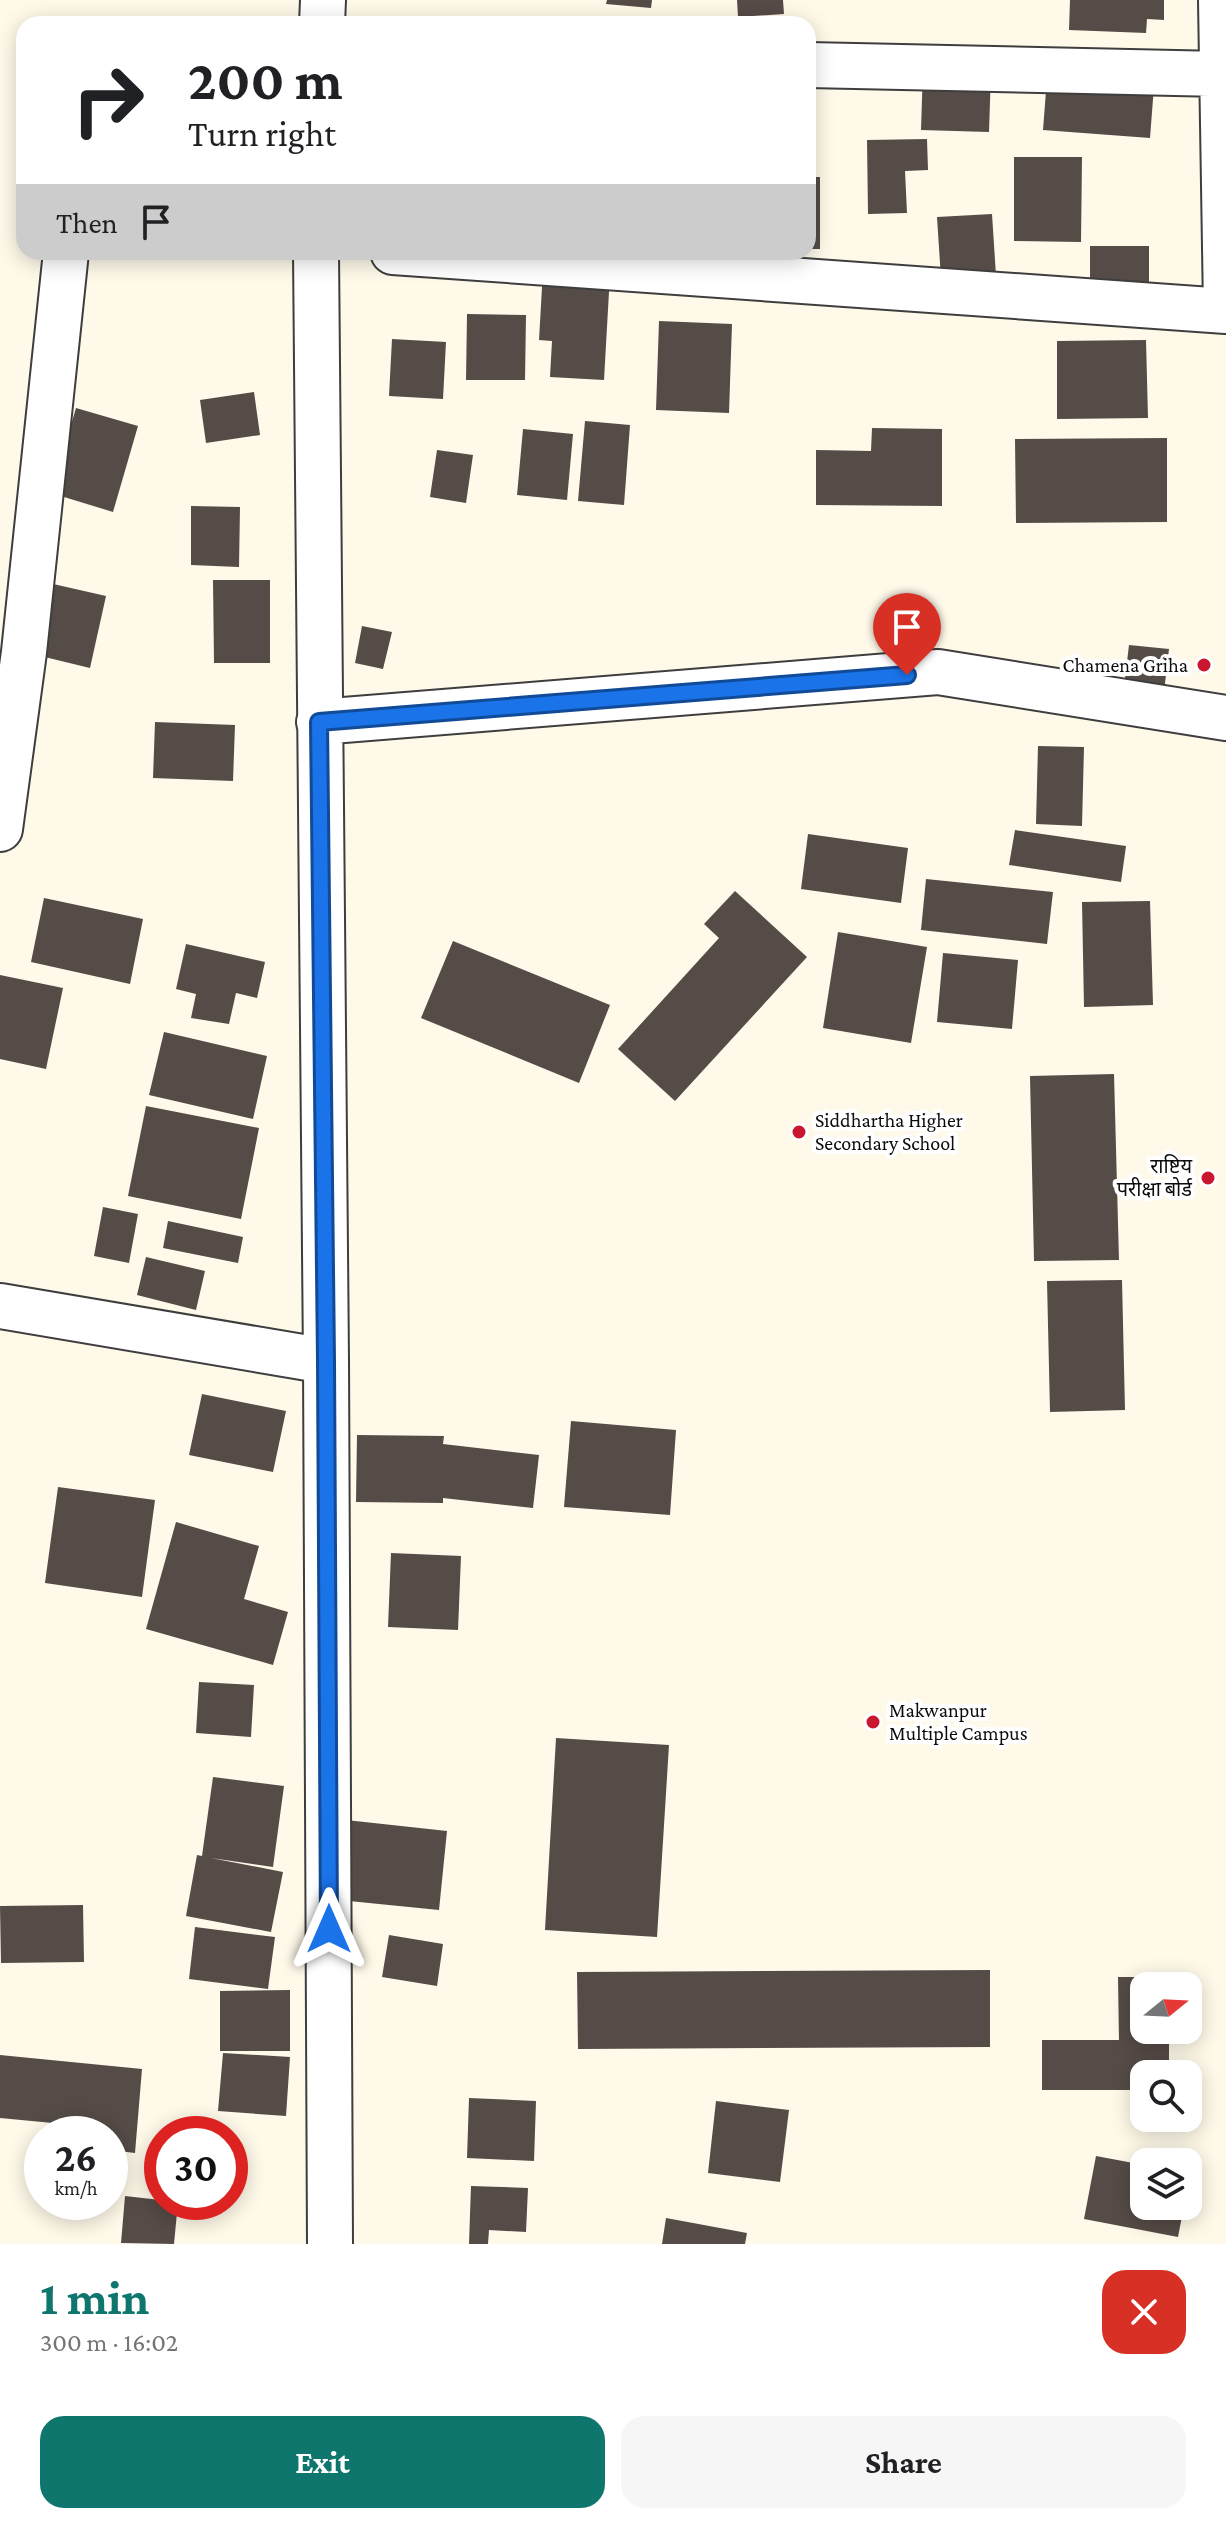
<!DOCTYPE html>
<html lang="en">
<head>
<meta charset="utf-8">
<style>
	body { margin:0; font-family:"Crimson Pro","Noto Sans Devanagari",serif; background:#f6f6f6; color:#202124; height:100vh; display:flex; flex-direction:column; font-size:30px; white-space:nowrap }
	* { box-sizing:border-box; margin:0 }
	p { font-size:26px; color:#757577 }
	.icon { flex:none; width:44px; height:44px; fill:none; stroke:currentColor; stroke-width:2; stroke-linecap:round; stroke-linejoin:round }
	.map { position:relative; height:2244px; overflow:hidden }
	.sheet { display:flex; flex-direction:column; background:#fff; flex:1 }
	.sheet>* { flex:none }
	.hud { position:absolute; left:16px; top:16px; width:800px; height:244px; border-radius:24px; box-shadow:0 4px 20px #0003; background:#fff; color:#202124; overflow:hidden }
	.needle { width:52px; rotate:72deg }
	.fabs { position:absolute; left:1130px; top:1972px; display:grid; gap:16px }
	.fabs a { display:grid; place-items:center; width:72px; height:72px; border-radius:16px; background:#fff; box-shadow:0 4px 20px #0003; font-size:40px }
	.speed { position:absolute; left:24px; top:2116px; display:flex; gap:16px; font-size:40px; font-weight:700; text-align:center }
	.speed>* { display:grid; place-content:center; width:104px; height:104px; border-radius:50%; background:#fff; box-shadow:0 4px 20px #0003; line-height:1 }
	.speed small { font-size:20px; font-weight:400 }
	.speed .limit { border:12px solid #d22; background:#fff; color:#111 }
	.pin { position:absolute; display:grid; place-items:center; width:68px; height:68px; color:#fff; margin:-82px -34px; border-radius:50% 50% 50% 0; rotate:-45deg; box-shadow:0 0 8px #0007 }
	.pin .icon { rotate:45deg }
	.me { position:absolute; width:88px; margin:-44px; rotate:0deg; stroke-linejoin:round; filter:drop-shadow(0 0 6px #0008) }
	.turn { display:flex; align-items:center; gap:28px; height:168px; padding:0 40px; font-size:36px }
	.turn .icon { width:104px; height:104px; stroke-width:2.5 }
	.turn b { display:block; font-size:56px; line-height:68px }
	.then { display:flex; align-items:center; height:76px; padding:0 40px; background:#0003; gap:16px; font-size:30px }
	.round { display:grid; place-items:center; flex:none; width:84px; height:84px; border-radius:24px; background:#f6f6f6 }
	.summary { display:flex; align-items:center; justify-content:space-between; height:136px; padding:0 40px }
	h1 { font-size:48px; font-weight:700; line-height:60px; color:#0f766e }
	.action { display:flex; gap:16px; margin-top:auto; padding:16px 40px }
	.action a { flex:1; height:92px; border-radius:24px; background:#0f766e; color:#fff; font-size:32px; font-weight:700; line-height:92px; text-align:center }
	.action a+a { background:#f6f6f6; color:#202124 }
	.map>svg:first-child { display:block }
	.building { fill:#554b47 }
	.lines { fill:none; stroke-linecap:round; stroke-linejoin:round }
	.minor-casing { stroke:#3e3e3e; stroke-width:48 }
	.minor { stroke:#fff; stroke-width:44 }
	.route-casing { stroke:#114b97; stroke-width:20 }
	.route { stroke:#1a73e8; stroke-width:14 }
	.poi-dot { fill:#c8172f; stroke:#fff; stroke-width:3 }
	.labels { text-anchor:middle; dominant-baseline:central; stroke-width:8; stroke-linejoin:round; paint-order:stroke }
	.poi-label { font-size:20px; fill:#0b0b0b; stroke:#fff; text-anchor:end }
</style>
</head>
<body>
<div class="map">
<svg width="1226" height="2244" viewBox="0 0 1226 2244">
	<rect width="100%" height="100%" fill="#fff9e9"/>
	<!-- building -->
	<path class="building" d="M607,0H652L651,8L606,4Z
		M737,0H783L784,14L738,17Z
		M1070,0H1164V20L1147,19L1146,33L1069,30Z
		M1048,65L1155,73L1150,138L1043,130Z
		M923,68L991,71L989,132L921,130Z
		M927,139L928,170L905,171L907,213L868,214L867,140Z
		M1014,157H1082L1081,242L1014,241Z
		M808,177H820V249H808Z
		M992,214L997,291L942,294L937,217Z
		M1090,246H1149V305L1090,304Z
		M543,270L610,274L604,380L550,377L552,341L539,340Z
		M467,314L526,315L525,380H466Z
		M659,321L732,324L729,413L656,410Z
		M392,339L446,342L443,399L389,396Z
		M1146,340L1148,418L1057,419V341Z
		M254,392L260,435L206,443L200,400Z
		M76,408L138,426L113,512L51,493Z
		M585,421L630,425L624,505L578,501Z
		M872,428L942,429V506L816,505V450L871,451Z
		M523,429L573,434L567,500L517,495Z
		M1167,438V522L1016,523L1015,439Z
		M437,450L473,455L466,503L430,497Z
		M191,506L240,507L239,567L191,565Z
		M213,580H270V663H214Z
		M40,581L106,596L90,668L24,652Z
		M362,626L392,632L383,669L355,663Z
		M1129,645L1169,649L1164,692L1124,687Z
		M155,722L235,725L233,781L153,778Z
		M1038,746L1084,747L1082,826L1036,824Z
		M1015,830L1126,846L1121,882L1009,865Z
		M808,834L908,848L901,903L801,889Z
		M926,879L1053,892L1047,944L921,930Z
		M735,891L807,957L675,1101L618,1049L719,938L704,924Z
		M44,898L143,919L130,984L31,962Z
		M1150,901L1153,1005L1084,1007L1082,902Z
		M838,932L927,947L911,1043L823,1028Z
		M453,941L610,1005L579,1083L421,1018Z
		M186,944L265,962L257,998L236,993L229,1024L191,1018L196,994L176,989Z
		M943,953L1018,960L1012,1029L937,1022Z
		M0,975L63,988L46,1069L0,1059Z
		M164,1032L267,1056L253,1119L149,1095Z
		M1114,1074L1119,1260L1034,1261L1030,1076Z
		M146,1106L259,1128L241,1219L128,1196Z
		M103,1207L138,1214L129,1263L94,1256Z
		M168,1221L243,1237L238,1263L163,1248Z
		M146,1257L205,1271L196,1310L137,1295Z
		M1122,1280L1125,1410L1050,1412L1047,1281Z
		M202,1394L286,1411L273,1472L189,1455Z
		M571,1421L676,1430L670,1515L564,1507Z
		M357,1435L444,1436L443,1444L539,1455L533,1508L443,1498V1503L356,1502Z
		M58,1487L155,1500L142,1597L45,1583Z
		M176,1522L259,1546L244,1599L288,1612L273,1665L146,1629Z
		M391,1553L461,1556L458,1630L388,1627Z
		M199,1682L254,1685L251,1737L196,1733Z
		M556,1738L669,1745L657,1937L545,1930Z
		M213,1777L284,1786L273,1867L211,1858L283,1872L271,1932L186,1916L197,1855L202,1856Z
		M346,1820L447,1831L439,1910L339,1900Z
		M83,1905L84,1962L1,1963L0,1906Z
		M195,1927L275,1937L268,1989L189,1979Z
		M389,1935L443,1944L437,1986L382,1977Z
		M990,1970V2047L578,2049L577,1972Z
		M1118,1977H1169V1986H1144V2030H1169V2074H1144V2090H1042V2040H1119Z
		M290,1990V2051H220V1991Z
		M223,2053L290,2057L286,2116L218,2111Z
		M0,2055L142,2069L135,2153L110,2150V2134H95V2127L0,2118Z
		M469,2098L536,2101L534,2161L467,2158Z
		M716,2101L789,2110L780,2182L708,2173Z
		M1096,2156L1144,2165V2206H1184L1178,2237L1084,2219Z
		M471,2186L528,2188L526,2232L489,2230L488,2244H469Z
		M125,2196L178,2202L174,2244L121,2243Z
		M666,2218L747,2233L745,2244H662Z"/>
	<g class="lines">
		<defs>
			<path id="minor" d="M1221,0L1226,308
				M322,24L323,0
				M808,65L1221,74
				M316,252L326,1361L330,2244
				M393,252L1226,311
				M319,722L938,672L1226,718
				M0,829L24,652L66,252
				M0,1306L326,1361"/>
		</defs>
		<!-- minor casing -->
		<use href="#minor" class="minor-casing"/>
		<!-- minor -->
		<use href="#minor" class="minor"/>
	</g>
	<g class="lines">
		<defs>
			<path id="route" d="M329,1929L326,1361L319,722L907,675"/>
		</defs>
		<!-- route casing -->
		<use href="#route" class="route-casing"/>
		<!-- route -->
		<use href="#route" class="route"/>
	</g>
	<!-- markers -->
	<g class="poi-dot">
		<circle cx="1204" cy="665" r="8"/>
		<circle cx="799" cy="1132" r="8"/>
		<circle cx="1208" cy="1178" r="8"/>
		<circle cx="873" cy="1722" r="8"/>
	</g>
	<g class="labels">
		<!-- poi labels -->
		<g class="poi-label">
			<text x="1188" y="665">Chamena Griha</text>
			<text x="815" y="1120" text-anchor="start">Siddhartha Higher<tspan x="815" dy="23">Secondary School</tspan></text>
			<text x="1192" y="1166">राष्ट्रिय<tspan x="1192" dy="23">परीक्षा बोर्ड</tspan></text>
			<text x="889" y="1710" text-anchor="start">Makwanpur<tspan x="889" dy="23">Multiple Campus</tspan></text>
		</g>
	</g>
</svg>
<div class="fabs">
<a><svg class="needle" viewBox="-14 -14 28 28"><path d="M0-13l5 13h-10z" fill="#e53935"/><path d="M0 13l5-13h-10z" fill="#757577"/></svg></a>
<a><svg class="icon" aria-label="search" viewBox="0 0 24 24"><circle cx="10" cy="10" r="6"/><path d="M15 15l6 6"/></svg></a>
<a><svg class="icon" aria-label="layers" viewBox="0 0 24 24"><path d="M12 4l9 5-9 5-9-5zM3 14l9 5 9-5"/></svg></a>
</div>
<div class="speed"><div>26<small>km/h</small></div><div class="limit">30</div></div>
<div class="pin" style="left:907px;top:675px;background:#d93025"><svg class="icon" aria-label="arrive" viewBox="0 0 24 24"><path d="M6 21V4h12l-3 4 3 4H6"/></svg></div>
<svg class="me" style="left:329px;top:1929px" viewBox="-20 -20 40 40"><path d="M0-17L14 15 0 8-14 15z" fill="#1a73e8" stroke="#fff" stroke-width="4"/></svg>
<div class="hud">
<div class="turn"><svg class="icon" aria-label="right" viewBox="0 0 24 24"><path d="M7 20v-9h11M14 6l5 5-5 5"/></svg><div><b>200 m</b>Turn right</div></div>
<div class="then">Then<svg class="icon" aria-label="arrive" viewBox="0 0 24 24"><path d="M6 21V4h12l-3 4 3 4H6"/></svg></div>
</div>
</div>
<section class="sheet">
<div class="summary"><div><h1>1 min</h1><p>300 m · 16:02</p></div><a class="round" style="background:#d93025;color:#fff"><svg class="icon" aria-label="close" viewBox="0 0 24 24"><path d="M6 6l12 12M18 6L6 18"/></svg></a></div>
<div class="action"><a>Exit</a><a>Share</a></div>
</section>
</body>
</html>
